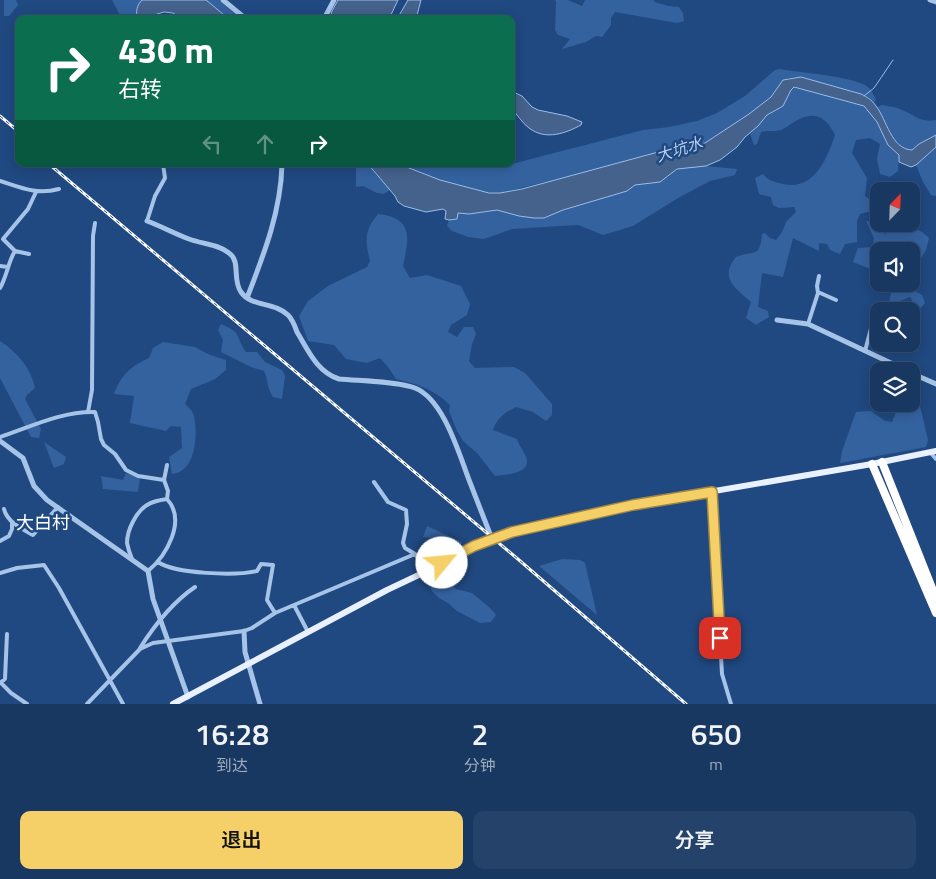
<!DOCTYPE html>
<html lang="zh">
<head>
<meta charset="utf-8">
<style>
	body { margin:0; font-family:"Titillium Web","Noto Sans SC",sans-serif; background:#25426a; color:#f1f3f6; height:100vh; display:flex; flex-direction:column; font-size:19px; white-space:nowrap }
	* { box-sizing:border-box; margin:0 }
	p { font-size:16px; color:#9facbd }
	.icon { flex:none; width:28px; height:28px; fill:none; stroke:currentColor; stroke-width:2; stroke-linecap:round; stroke-linejoin:round }
	.map { position:relative; height:704px; overflow:hidden }
	.side { display:flex; flex-direction:column; background:#183761; flex:1 }
	.side>* { flex:none }
	.top-card { position:absolute; left:15px; top:15px; width:500px; height:152px; border-radius:10px; box-shadow:0 2px 12px #0003,0 0 0 1px #365176; background:#0b6e4f; color:#fff; overflow:hidden }
	.needle { width:32px; rotate:23deg }
	.tools { position:absolute; left:870px; top:182px; display:grid; gap:10px }
	.tools a { display:grid; place-items:center; width:50px; height:50px; border-radius:10px; background:#183761; box-shadow:0 2px 12px #0003,0 0 0 1px #365176; font-size:25px }
	.pin { position:absolute; display:grid; place-items:center; width:42px; height:42px; color:#fff; margin:-21px; border-radius:10px; box-shadow:0 2px 8px #0006 }
	.me { position:absolute; width:55px; margin:-28px; rotate:62deg; stroke-linejoin:round; filter:drop-shadow(0 0 4px #0008) }
	.turn { display:flex; align-items:center; gap:18px; height:105px; padding:0 20px; font-size:22px }
	.turn .icon { width:65px; height:65px; stroke-width:2.5 }
	.turn b { display:block; font-size:35px; line-height:42px }
	.lanes { display:flex; align-items:center; height:48px; padding:0 20px; background:#0003; justify-content:center; gap:25px; direction:ltr }
	.lanes .off { opacity:.35 }
	.eta { display:flex; justify-content:space-evenly; align-items:center; height:85px; text-align:center }
	.eta b { font-size:30px; font-weight:600; line-height:35px }
	.action { display:flex; gap:10px; margin-top:auto; padding:10px 20px }
	.action a { flex:1; height:58px; border-radius:10px; background:#f5cf67; color:#111; font-size:20px; font-weight:600; line-height:58px; text-align:center }
	.action a+a { background:#25426a; color:#f1f3f6 }
	.map>svg:first-child { display:block }
	.green { fill:#34629f }
	.water { fill:#45628c; stroke:#9abdea }
	.lines { fill:none; stroke-linecap:round; stroke-linejoin:round }
	.stream { stroke:#9abdea; stroke-width:1 }
	.minor { stroke:#a6c3e8; stroke-width:4 }
	.tertiary { stroke:#a6c3e8; stroke-width:5 }
	.primary { stroke:#e9f0fe; stroke-width:6 }
	.motorway { stroke:#fff; stroke-width:8 }
	.rail-casing { stroke:#fff; stroke-width:3 }
	.rail { stroke:#204981; stroke-width:1; stroke-dasharray:4; stroke-linecap:butt }
	.route-casing { stroke:#9f8743; stroke-width:12 }
	.route { stroke:#f5cf67; stroke-width:9 }
	.labels { text-anchor:middle; dominant-baseline:central; stroke-width:5; stroke-linejoin:round; paint-order:stroke }
	.water-label { font-size:16px; font-style:italic; fill:#b2cdf0; stroke:#204981 }
	.quarter-label { font-size:18px; fill:#fff; stroke:#204981 }
</style>
</head>
<body>
<div class="map">
<svg width="936" height="704" viewBox="0 0 936 704">
	<rect width="100%" height="100%" fill="#204981"/>
	<!-- green -->
	<path class="green" d="M4,0H16L18,5L9,16H4Z
		M112,0H142L140,2L138,19H122Z
		M206,0H219L241,19H229Z
		M554,0H568L582,6L585,0H654V2L668,6L679,7L683,13L684,21L677,23L615,12L611,18V25L602,37L596,36L586,42L562,49L570,39L558,35L555,30L556,1Z
		M780,69C798,73 860,76 870,89C872,91 874,96 876,99L874,103L869,98L861,94L801,77L789,78L783,80L771,97L749,114L705,143L698,145H684L600,169L500,193C488,193 478,190 466,187C445,181 421,178 403,164H480L500,167L643,130L669,127L697,121L717,113L745,96L775,70Z
		M794,87L864,106L877,122L888,145L899,155L898,171L890,177L880,174L877,159L880,144L870,138L856,140L852,153L867,178L865,196L877,204L872,211L860,214L857,221V242L845,244L840,254L830,250L827,244L819,243V251L793,238L783,277L762,273L758,307L768,311L769,317L756,325L746,318L751,302C735,288 719,278 736,257C755,250 760,258 762,234L765,233L770,238L776,240L782,232L786,222L796,212L794,207L779,208L773,205L771,197L759,194L755,178L763,174C768,181 775,182 783,184C814,191 827,159 835,135C826,116 813,110 794,122C790,124 785,129 781,130C775,132 768,130 761,132L757,144L754,145L750,134L767,115L783,106L791,90Z
		M882,105C888,106 896,107 902,110C916,115 919,123 936,120V135L919,144L912,150C894,149 885,122 877,107Z
		M936,147V196L931,195L923,182L916,165Z
		M356,164H368L390,190L384,194L377,193L363,186L356,187Z
		M706,166L737,169L735,175L710,181L678,198L633,226L603,235L578,225L512,229L484,239L468,237L452,231L447,226L449,220L457,219V213L469,214L497,210L519,216L544,218L563,210L627,191L635,185L668,177C676,165 693,168 706,166Z
		M378,214C414,218 409,238 403,266L410,278L427,275L461,286L470,304L467,315L451,325L448,332L457,337L464,327H473L476,334L472,344L469,361L475,368L514,367L525,373L552,404V415L546,421L533,412L516,407C504,413 497,418 493,430L517,439C519,446 526,454 527,460C529,474 504,475 495,476L477,453L463,441L457,431L449,411L450,405C434,389 417,384 396,379L388,367L380,358L367,363L346,359L334,345L308,341L299,316L308,301L328,286L367,267L370,261C365,241 364,231 378,214Z
		M866,221L874,222L882,233L886,234L892,226C906,225 920,228 929,238L926,250L911,274V251H879V261L870,269L853,262L858,248L873,247L874,238Z
		M883,284H909L910,288L922,295L925,303L918,311L910,297L895,303L889,302L892,288L883,286Z
		M221,324C244,334 234,335 246,352H257L265,362L282,370L285,376L282,399L273,397C267,388 268,380 264,371L251,367L221,352L223,340L218,330Z
		M0,341C17,352 31,368 35,388L27,395L25,399L41,429L39,438L31,437L0,378Z
		M163,342L195,347L210,355L226,360V370L215,379L191,389L185,404C188,407 193,411 194,416C198,435 196,472 172,474L169,457L182,448L181,427L171,426L166,431L130,423L134,396L114,394C121,375 131,366 149,358L153,348Z
		M906,404L920,406L928,440L926,447L840,463L842,451L856,412L871,411L885,421L892,422L898,407Z
		M44,442L66,457L64,464L54,468Z
		M126,473L140,478L138,492L103,489L101,476L123,480Z
		M427,526L462,542L460,549L427,563L424,551L436,548L435,538L423,537Z
		M562,559L580,560L585,563L597,615L539,566Z
		M441,567L446,568L447,581L456,589L472,593L489,607L496,615L491,622L480,623L457,611L448,603L439,598L432,591L427,580L428,575Z"/>
	<!-- water -->
	<path class="water" d="M142,0H206L229,19H182L173,13L164,12L157,14L150,19H138C135,12 137,5 142,0Z
		M338,0H398L389,19H336L331,13Z
		M408,0H421L416,19H397Z
		M801,77L861,94C867,97 872,100 876,106C887,120 891,149 912,150L919,144L936,135V147L916,165L911,167L899,162V155L888,145L877,122L864,106L794,87L791,90L783,106L767,115L758,126L745,137L737,147L720,160L706,166L677,169L660,182L635,185L627,191L563,210L544,218H534L519,216L497,210L469,214L458,213L457,219L449,220L445,219L446,211L443,209L426,212L404,206L398,202L395,196L368,164H403L409,168L440,180L489,193H500L522,189L684,145H698L705,143L749,114L771,97L783,80Z
		M511,91L522,96L532,107L538,110L567,116L582,122L581,125C566,133 546,141 529,128C522,123 517,114 511,108Z"/>
	<g class="lines">
		<!-- stream -->
		<path class="stream" d="M864,96L874,88L893,60"/>
		<!-- minor -->
		<path class="minor" d="M0,181C22,188 36,195 59,189
			M147,221L155,196L165,178L163,164
			M15,251L3,239L28,209L36,192
			M0,266L8,267
			M0,288C7,276 8,262 15,251L29,254
			M818,292L836,300
			M808,324L818,293L817,286L819,276
			M865,351L876,310
			M88,412L92,390L93,236L95,223
			M0,437C30,427 62,411 95,412L98,422L101,439L104,445L115,454L126,470L138,476L164,480
			M930,452L936,459
			M374,482L388,502L406,510L407,524L403,543L405,548L415,554L427,571
			M712,492L722,674L731,704
			M4,509C7,522 22,529 33,535L58,507
			M0,541L9,536L12,529V522
			M132,559C130,554 128,548 127,543C127,530 136,512 147,505C153,501 160,500 167,499L168,491L164,480L167,465
			M158,562C176,574 235,576 257,571L261,564L273,565L267,600L275,613
			M148,571C166,556 187,521 167,499
			M0,573L17,568L44,565L59,588L123,704
			M294,605L308,632
			M140,648C154,626 173,602 195,587
			M0,683L5,679L7,634
			M1,683L11,693L27,704
			M87,704L140,649L153,643L244,631L252,628L275,613L415,554"/>
		<!-- tertiary -->
		<path class="tertiary" d="M223,0L246,19
			M930,0L936,2
			M324,19L334,0
			M147,221C161,226 175,234 189,239C202,244 218,244 229,253C241,261 232,280 241,292C251,307 275,302 288,315C292,319 295,326 297,332C308,350 317,372 339,379C361,381 395,381 415,388C445,400 460,458 471,485C478,503 485,521 492,539
			M247,298C264,254 281,211 282,164
			M777,320L808,324L908,371
			M911,373L936,384
			M0,441L23,458L34,486L47,500L148,571L153,599L188,697
			M244,631L245,652L260,704"/>
		<!-- primary -->
		<path class="primary" d="M173,704L387,590L425,572L474,546L512,532L633,505L872,464L936,451"/>
		<!-- motorway -->
		<path class="motorway" d="M882,462L936,598
			M872,464L936,613"/>
		<defs>
			<path id="rail" d="M0,116L19,132
				M49,164L519,560L686,704"/>
		</defs>
		<!-- rail casing -->
		<use href="#rail" class="rail-casing"/>
		<!-- rail -->
		<use href="#rail" class="rail"/>
	</g>
	<g class="lines">
		<defs>
			<path id="route" d="M442,563L474,546L512,532L633,505L712,492L720,638"/>
		</defs>
		<!-- route casing -->
		<use href="#route" class="route-casing"/>
		<!-- route -->
		<use href="#route" class="route"/>
	</g>
	<g class="labels">
		<!-- water labels -->
		<g class="water-label">
			<text transform="translate(679 149) rotate(-18)">大坑水</text>
		</g>
		<!-- quarter labels -->
		<g class="quarter-label">
			<text x="43" y="522">大白村</text>
		</g>
	</g>
</svg>
<div class="tools">
<a><svg class="needle" viewBox="-14 -14 28 28"><path d="M0-13l5 13h-10z" fill="#e53935"/><path d="M0 13l5-13h-10z" fill="#9facbd"/></svg></a>
<a><svg class="icon" aria-label="sound" viewBox="0 0 24 24"><path d="M4 9h4l5-4v14l-5-4H4zM17 9q2 3 0 6"/></svg></a>
<a><svg class="icon" aria-label="search" viewBox="0 0 24 24"><circle cx="10" cy="10" r="6"/><path d="M15 15l6 6"/></svg></a>
<a><svg class="icon" aria-label="layers" viewBox="0 0 24 24"><path d="M12 4l9 5-9 5-9-5zM3 14l9 5 9-5"/></svg></a>
</div>
<div class="pin" style="left:720px;top:638px;background:#d93025"><svg class="icon" aria-label="arrive" viewBox="0 0 24 24"><path d="M6 21V4h12l-3 4 3 4H6"/></svg></div>
<svg class="me" style="left:442px;top:563px" viewBox="-20 -20 40 40"><circle r="19" fill="#fff"/><path d="M0-13L10 11 0 6-10 11z" fill="#f5cf67"/></svg>
<div class="top-card">
<div class="turn"><svg class="icon" aria-label="right" viewBox="0 0 24 24"><path d="M7 20v-9h11M14 6l5 5-5 5"/></svg><div><b>430 m</b>右转</div></div>
<div class="lanes"><svg class="icon off" aria-label="left" viewBox="0 0 24 24"><path d="M17 20v-9H6M10 6l-5 5 5 5"/></svg><svg class="icon off" aria-label="ahead" viewBox="0 0 24 24"><path d="M12 20V5M6 11l6-6 6 6"/></svg><svg class="icon" aria-label="right" viewBox="0 0 24 24"><path d="M7 20v-9h11M14 6l5 5-5 5"/></svg></div>
</div>
</div>
<section class="side">
<div class="eta">
<div><b>16:28</b><p>到达</p></div>
<div><b>2</b><p>分钟</p></div>
<div><b>650</b><p>m</p></div>
</div>
<div class="action"><a>退出</a><a>分享</a></div>
</section>
</body>
</html>
